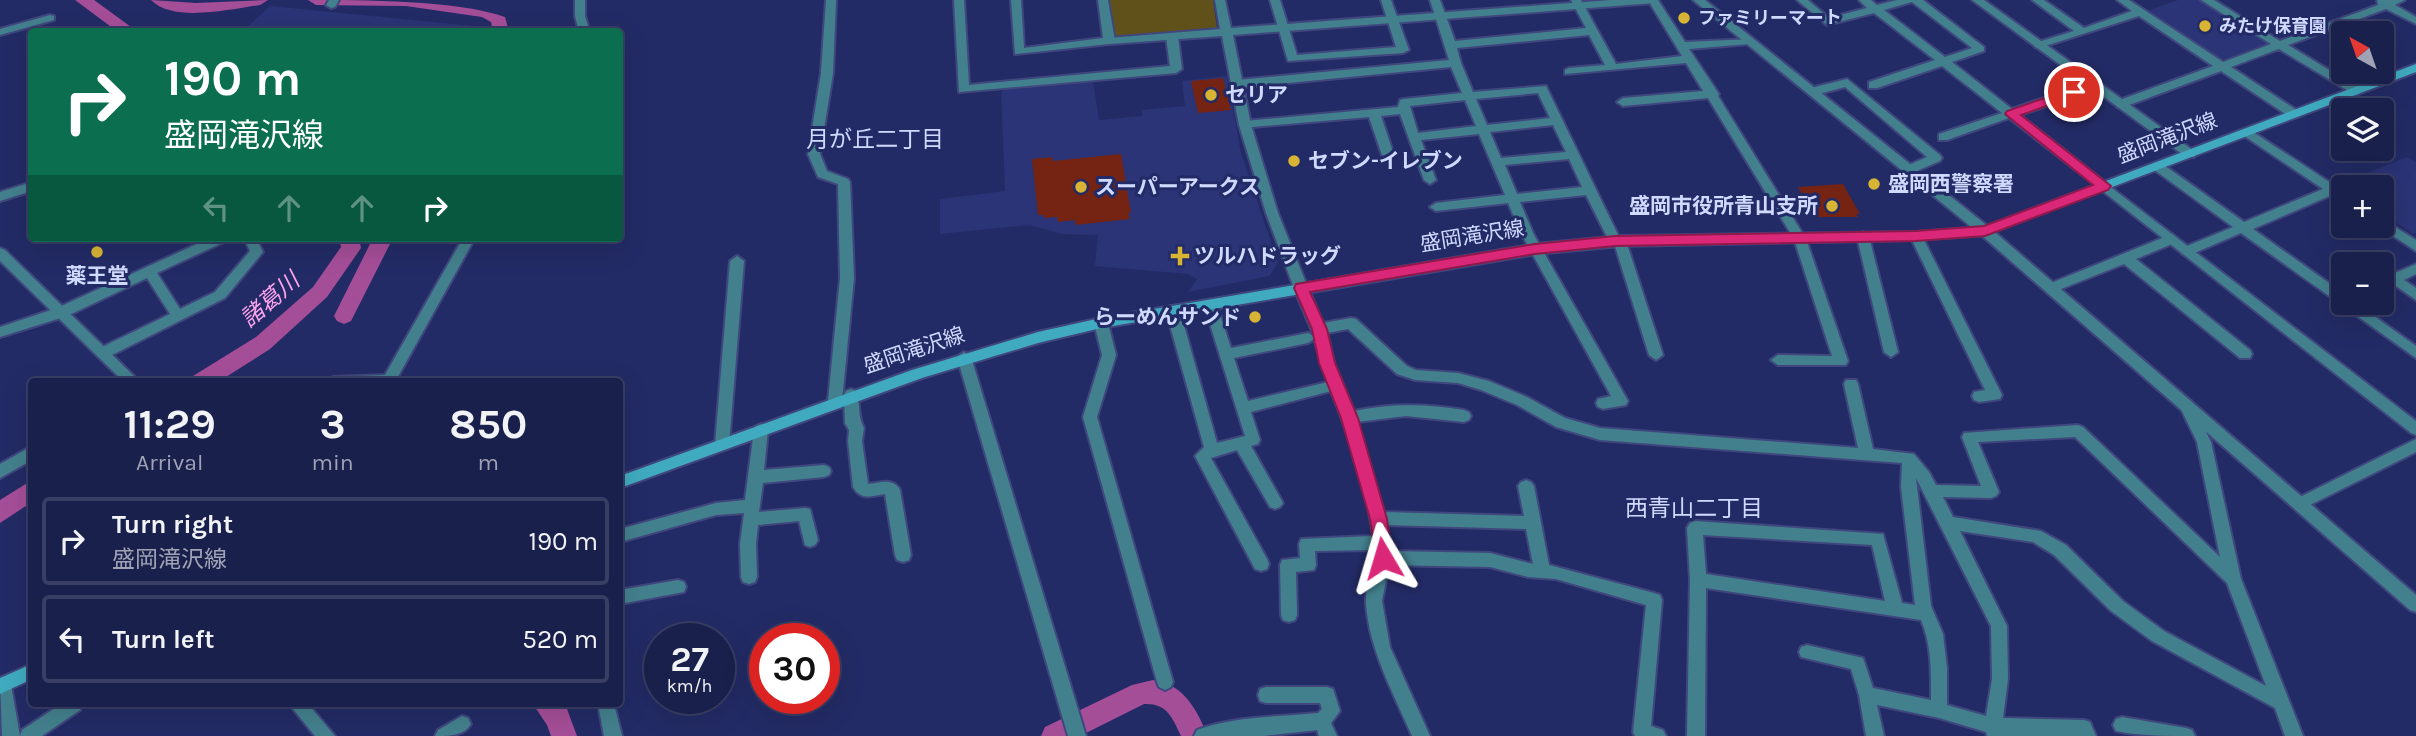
<!DOCTYPE html>
<html lang="en">
<head>
<meta charset="utf-8">
<style>
	body { margin:0; font-family:Karla,"Noto Sans JP",sans-serif; background:#272d56; color:#f1f3f6; height:100vh; display:flex; flex-direction:column; font-size:26px; white-space:nowrap }
	* { box-sizing:border-box; margin:0 }
	p { font-size:23px; color:#9fa3b5 }
	.icon { flex:none; width:38px; height:38px; fill:none; stroke:currentColor; stroke-width:2; stroke-linecap:round; stroke-linejoin:round }
	.map { position:relative; flex:1; overflow:hidden }
	.details { position:absolute; left:28px; top:378px; width:595px; height:329px; display:flex; flex-direction:column; background:#1a204c; border-radius:7px; box-shadow:0 7px 28px #0002,0 0 0 2px #383e64 }
	.details>* { flex:none }
	.top-card { position:absolute; left:28px; top:28px; width:595px; height:214px; border-radius:7px; box-shadow:0 7px 28px #0002,0 0 0 2px #383e64; background:#0b6e4f; color:#fff; overflow:hidden }
	.needle { width:46px; rotate:320deg }
	.fabs { position:absolute; left:2331px; top:21px; display:grid; gap:14px }
	.fabs a { display:grid; place-items:center; width:63px; height:63px; border-radius:7px; background:#1a204c; box-shadow:0 7px 28px #0002,0 0 0 2px #383e64; font-size:35px }
	.speed { position:absolute; left:644px; top:623px; display:flex; gap:14px; font-size:35px; font-weight:700; text-align:center }
	.speed>* { display:grid; place-content:center; width:91px; height:91px; border-radius:50%; background:#1a204c; box-shadow:0 7px 28px #0002,0 0 0 2px #383e64; line-height:1 }
	.speed small { font-size:18px; font-weight:400 }
	.speed .limit { border:10px solid #d22; background:#fff; color:#111 }
	.pin { position:absolute; display:grid; place-items:center; width:60px; height:60px; color:#fff; margin:-30px; border:4px solid #fff; border-radius:50%; box-shadow:0 2px 7px #0007 }
	.me { position:absolute; width:77px; margin:-38px; rotate:353deg; stroke-linejoin:round; filter:drop-shadow(0 0 5px #0008) }
	.turn { display:flex; align-items:center; gap:24px; height:147px; padding:0 21px; font-size:32px }
	.turn .icon { width:91px; height:91px; stroke-width:2.5 }
	.turn b { display:block; font-size:49px; line-height:60px }
	.lanes { display:flex; align-items:center; height:66px; padding:0 21px; background:#0003; justify-content:center; gap:35px; direction:ltr }
	.lanes .off { opacity:.35 }
	.eta { display:flex; justify-content:space-evenly; align-items:center; height:119px; text-align:center }
	.eta b { font-size:42px; font-weight:700; line-height:49px }
	ul { padding:0; list-style:none }
	li { display:flex; align-items:center; gap:21px; height:88px; margin:0 14px 10px; padding:0 7px; border:4px solid #383e64; border-radius:7px }
	li div { flex:1 }
	li b { display:block; font-size:26px }
	li em { font-style:normal }
	.map>svg:first-child { display:block }
	.built { fill:#2b3476 }
	.green { fill:#60511a }
	.lines { fill:none; stroke-linecap:round; stroke-linejoin:round }
	.river { fill:#a54e98; fill-rule:evenodd }
	.building { fill:#752312 }
	.minor-casing { stroke:#3f477e; stroke-width:4 }
	.tertiary-casing { stroke:#3f477e; stroke-width:4 }
	.secondary-casing { stroke:#3f477e; stroke-width:4 }
	.minor { fill:#43808d; fill-rule:evenodd }
	.tertiary { fill:#43808d; fill-rule:evenodd }
	.secondary { fill:#40abc0; fill-rule:evenodd }
	.route { fill:#db2777; stroke:#8e194d; stroke-width:2 }
	.poi-dot { fill:#d7b434; stroke:#232b66; stroke-width:2.5 }
	.labels { text-anchor:middle; dominant-baseline:central; stroke-width:6; stroke-linejoin:round; paint-order:stroke }
	.far-poi-label { font-size:18px; font-weight:bold; fill:#d0daff; stroke:#232b66; text-anchor:start }
	.poi-label { font-size:21px; font-weight:bold; fill:#d0daff; stroke:#232b66; text-anchor:start }
	.street-label { font-size:21px; fill:#d0daff; stroke:#232b66 }
	.neighbourhood-label { font-size:23px; fill:#d0daff; stroke:#232b66 }
	.water-label { font-size:23px; font-style:italic; fill:#fea3ee; stroke:#232b66 }
</style>
</head>
<body>
<div class="map">
<svg width="2416" height="736" viewBox="0 0 2416 736">
	<rect width="100%" height="100%" fill="#232b66"/>
	<!-- built -->
	<path class="built" d="M2178,0H2200L2267,41L2269,46L2225,62L2144,12Z
		M270,6L484,27L483,31H243Z
		M1227,76L1241,153L1278,263L1269,276L1188,292L1197,279L1188,274L1095,266L1098,235L1063,234L1029,225L940,234V199L1005,191L1001,92L1003,90L1027,88L1031,84L1089,80L1093,82L1099,120L1142,116V110L1185,106L1182,81Z
		M2407,157L2416,162V233L2413,234L2382,213V187H2376L2359,176Z"/>
	<!-- green -->
	<path class="green" d="M1106,0H1213L1217,28L1112,38Z"/>
	<g class="lines">
		<!-- river -->
		<path class="river" d="M75,0H94L138,32H118Z
			M151,0L196,3L268,0L260,5C232,9 173,23 151,0Z
			M308,0C363,0 457,0 505,17L509,32H493L491,22L482,17L406,6L316,5Z
			M339,238H359L361,248L327,297L270,349L218,382H190L193,376L256,337L313,287L341,247Z
			M373,238H393L351,321L344,324L337,321L334,316Z
			M32,480V502L0,523V500Z
			M1153,680C1185,685 1196,709 1208,736H1181C1172,717 1167,703 1144,704L1080,736H1041L1045,727L1132,685Z
			M533,704H562L567,709L577,736H551L547,725Z"/>
	</g>
	<!-- building -->
	<path class="building" d="M1223,78L1231,110L1198,113L1191,81Z
		M1121,154L1131,213H1128L1130,219L1075,225V220L1058,222L1057,217L1044,218V215H1038L1032,159L1052,157L1053,161Z
		M1843,184L1860,214H1856L1858,217H1814L1798,187Z"/>
	<g class="lines">
		<defs>
			<path id="minor" d="M329,0H339L335,7L331,8L326,5Z
				M575,0H585V16L590,32H579L575,16Z
				M826,0H836L833,73L820,154L827,171L848,179L850,182L854,278L842,401L840,405H830L828,401L840,278L838,184L818,177L808,154L821,73Z
				M954,0H964L969,85L1170,66L1166,37L1172,34L1178,37L1182,69L1176,73L959,92Z
				M1011,0H1021L1024,48L1103,38L1098,0H1108L1115,41L1109,44L1015,54Z
				M1270,0H1280L1297,55L1396,47L1381,0H1391L1409,50L1403,53L1288,61Z
				M1430,0H1440L1455,41L1586,28L1571,0H1581L1616,64L1682,56L1648,0H1658L1685,42L1753,39V43L1749,44L1689,49L1719,94L1718,96L1806,239L1848,361L1846,365H1778L1771,360L1778,355L1832,356L1794,239L1708,98L1623,106L1617,102L1623,98L1703,91L1686,63L1565,74V70L1569,68L1605,65L1589,35L1457,48L1461,63L1473,92L1546,86L1619,237L1625,238L1626,241L1663,355L1656,360L1649,355L1615,246L1609,241L1586,195L1520,202L1534,235L1628,401L1626,405L1603,409L1598,407L1596,403L1598,399L1611,396L1522,235L1508,203L1436,211L1430,207L1436,203L1505,195L1479,134L1421,140L1436,180L1430,184L1424,180L1400,114L1381,116L1394,155L1388,159L1382,155L1369,117L1241,128L1239,125L1245,121L1398,107L1400,100L1404,99L1462,93L1451,67L1237,88L1231,84L1237,80L1449,60ZM1538,93L1550,118L1487,125L1476,99ZM1465,100L1476,126L1418,133L1410,106ZM1553,125L1566,152L1501,158L1490,132ZM1569,159L1582,187L1517,194L1505,165Z
				M1797,0H1808L1829,18L1867,8L1859,0H1871L1877,5L1897,0H1923L1984,47V51L1952,62L2012,109L2091,82H2099V88L2020,115L2110,186L2108,189H2100L2009,118L1947,140H1939V134L2002,113L1942,66L1877,88H1869V82L1935,60L1874,13L1827,25ZM1912,2L1972,48L1945,57L1884,10Z
				M2032,0H2044L2084,28L2132,11L2117,0H2129L2223,62L2271,44L2201,0H2214L2280,41L2378,5L2377,0H2405L2395,5L2416,17V24L2386,9L2288,45L2359,88V94L2355,95L2279,49L2231,67L2298,111V117H2290L2221,71L2121,108L2117,107V101L2213,66L2139,16L2039,48L2035,47V43L2074,31Z
				M50,15L54,16V20L0,35V29Z
				M1847,79L1940,155L1942,158L1940,161L1912,173H1904L1902,170L1904,167L1927,157L1845,87L1815,95L1809,91L1811,88Z
				M2247,128L2343,191V201L2332,195L2253,229L2343,293V303H2356L2416,346V358L2241,233L2192,254H2182L2181,251L2182,248L2233,227L2153,169L2151,166L2153,163H2161L2244,222L2323,189L2243,135L2241,132Z
				M32,182V191L0,201V192Z
				M2382,219L2416,240V251L2378,226H2382Z
				M1863,232L1869,237L1898,352L1891,357L1884,352L1857,237Z
				M1916,232L1922,236L2002,395L2000,399L1979,402L1974,400L1972,396L1974,392L1985,390L1910,236Z
				M2172,234L2178,239L2177,242L2136,259L2250,350L2252,354L2250,358H2240L2124,264L2056,291H2046L2044,288L2046,285Z
				M210,238H227L226,241L157,273L180,309L215,292L250,251L244,238H256L263,252L225,298L108,357L103,358L96,353L98,349L170,314L147,278L67,316L0,337V327L57,308Z
				M463,238H475L395,382H326L333,377L385,375Z
				M737,256L744,261L729,445L727,449H717L715,445L730,261Z
				M2416,264V274L2404,280L2416,288V300L2386,279L2388,276Z
				M1301,283L1308,288L1323,323L1351,318L1356,319L1407,366L1416,370L1458,373L1489,381L1527,397L1565,418L1600,428L1858,448L1844,384L1846,380H1856L1858,384L1873,449L1914,454L1929,472L1936,485L1981,486L1962,437L1964,433L2078,425L2083,427L2220,557L2197,442L2179,405L2181,401H2191L2211,442L2241,579L2303,736H2285L2275,708L2152,641L2111,611L2054,555L2033,542L1960,531L2007,626L2008,679L2003,718L2084,720L2090,722L2096,736H1987L1986,732L1939,718L1877,705L1884,736H1866L1859,695L1851,669L1801,657L1799,652L1801,647L1807,645L1863,658L1873,688L1931,700C1931,673 1932,646 1921,620L1706,588L1705,736H1687L1690,580L1687,528L1690,523L1695,521L1883,534L1902,603L1915,605L1901,487L1902,463L1600,440L1556,427L1517,405L1481,390L1458,383L1415,380L1397,374L1348,329L1327,333L1334,363L1354,411C1391,403 1427,404 1464,410L1469,412L1471,416L1469,420L1464,422L1406,416L1357,422L1384,512L1524,516L1518,486L1521,482L1526,480L1531,482L1534,486L1549,565L1654,593L1660,595L1662,600L1651,726L1663,730L1666,736H1635L1633,732L1646,605L1556,579L1528,577L1490,567L1389,565L1382,601L1390,647L1430,736H1412C1394,694 1369,650 1366,603C1365,585 1376,568 1374,550L1315,551L1316,565L1314,570L1296,572L1297,615L1295,620L1289,622L1283,620L1281,615L1280,565L1282,560L1300,558L1299,544L1301,539L1373,536C1367,489 1349,435 1331,391L1251,412L1260,440L1258,444L1251,446L1283,503L1280,507L1275,509L1270,507L1237,450L1211,458L1267,559L1269,564L1267,569L1261,571L1255,569L1195,456L1204,447L1166,311L1168,307L1173,306L1180,311L1217,443L1245,436L1204,305L1206,302H1216L1231,348L1308,333L1314,336L1294,288ZM1314,339L1328,382L1248,401L1234,358L1308,343ZM2075,437L2227,583L2266,686L2164,631L2123,601L2066,545L2041,531L1953,517L1943,497L1991,498L1996,496L1999,492L1978,442ZM1916,478L1991,626L1992,679L1986,716L1947,705V668L1943,634L1931,606ZM1387,525L1526,529L1533,564L1490,553L1390,551ZM1703,535L1872,545L1885,601L1706,574Z
				M1101,318L1108,323L1116,355L1097,417L1173,682L1171,687L1165,690L1159,687L1157,682L1083,417L1102,355L1094,323Z
				M964,352L971,357L1086,736H1068L957,357Z
				M851,389L856,391C861,404 857,416 864,428L862,441L868,484C880,483 893,477 900,490L911,555L909,560L903,562L897,560L895,555L885,494C872,496 861,501 853,487L848,441L849,430L845,423L844,395L846,391Z
				M761,424L766,426L768,430L764,470L824,465L829,467L831,471L829,475L824,477L763,483L759,512L805,508L810,509L818,540L815,545L810,547L805,545L799,521L758,525L756,544L757,577L755,582L749,584L743,582L741,577L740,544L744,513L716,515L620,542V529L716,503L745,500L754,430L756,426Z
				M2416,439V452L2304,508L2299,510L2294,508L2291,504L2294,500Z
				M32,446V460L0,478V464Z
				M678,580L684,582L686,587L684,592L620,604V590Z
				M3,677L9,680L11,685L20,736L22,730L61,704H82L80,710L42,736H2L0,678Z
				M1266,687H1327L1333,689L1340,711L1331,723L1337,736H1319L1317,730L1264,736H1194L1197,730C1234,716 1278,717 1318,713L1322,709L1320,703H1266L1260,701L1258,695L1260,689Z
				M289,704H308L335,736H315Z
				M598,704H614L622,736H604Z
				M462,716L468,718L471,724C464,736 449,736 435,736L438,730Z
				M2122,717L2186,728L2192,730L2195,736C2169,736 2140,736 2116,731L2113,725L2116,719Z"/>
			<path id="tertiary" d="M1215,0H1225L1231,28L1611,0H1659L1654,3L1233,35L1251,125L1278,213L1308,288L1301,293L1294,288L1266,213L1239,125L1222,36L1109,44L1103,41L1109,38L1220,29Z
				M1693,0H1705L1990,228L2416,595V612L2410,610L1980,234Z
				M1972,0H1984L2194,151L2196,154L2194,157H2186Z
				M2104,182L2416,421V435L2411,433L2100,189L2098,186Z
				M0,248L5,250L140,382H124L0,261Z"/>
			<path id="secondary" d="M2416,64V72L1985,235L1916,240L1620,246L1536,254L1101,328L1038,343L922,378L620,488V476L912,370L1038,332L1101,318L1536,244L1620,236L1916,232L1984,227Z
				M32,664V679L0,694V678Z"/>
		</defs>
		<!-- minor casing -->
		<use href="#minor" class="minor-casing"/>
		<!-- tertiary casing -->
		<use href="#tertiary" class="tertiary-casing"/>
		<!-- secondary casing -->
		<use href="#secondary" class="secondary-casing"/>
		<!-- minor -->
		<use href="#minor" class="minor"/>
		<!-- tertiary -->
		<use href="#tertiary" class="tertiary"/>
		<!-- secondary -->
		<use href="#secondary" class="secondary"/>
	</g>
	<!-- route -->
	<path class="route" d="M2074,88L2080,92L2078,95L2021,115L2111,186L2108,190L1985,236L1916,241L1615,246L1535,254L1310,292L1327,329L1335,363L1358,418L1387,519L1392,558L1390,563L1383,565L1377,563L1370,519L1341,418L1319,363L1312,329L1294,288L1296,284L1535,244L1615,236L1916,231L1984,226L2093,185L2005,114L2007,111Z"/>
	<!-- markers -->
	<g class="poi-dot">
		<circle cx="1684" cy="18" r="7"/>
		<circle cx="2205" cy="26" r="7"/>
		<circle cx="1211" cy="95" r="7"/>
		<circle cx="1294" cy="161" r="7"/>
		<circle cx="1874" cy="184" r="7"/>
		<circle cx="1081" cy="187" r="7"/>
		<circle cx="1832" cy="206" r="7"/>
		<circle cx="97" cy="252" r="7"/>
		<path d="M1176.5 245.5h7v7h7v7h-7v7h-7v-7h-7v-7h7z"/>
		<circle cx="1255" cy="317" r="7"/>
	</g>
	<g class="labels">
		<!-- far-poi labels -->
		<g class="far-poi-label">
			<text x="1698" y="18">ファミリーマート</text>
			<text x="2219" y="26">みたけ保育園</text>
		</g>
		<!-- poi labels -->
		<g class="poi-label">
			<text x="1225" y="95">セリア</text>
			<text x="1308" y="161">セブン-イレブン</text>
			<text x="1888" y="184">盛岡西警察署</text>
			<text x="1095" y="187">スーパーアークス</text>
			<text x="1818" y="206" text-anchor="end">盛岡市役所青山支所</text>
			<text x="1194" y="256">ツルハドラッグ</text>
			<text x="97" y="276" text-anchor="middle">薬王堂</text>
			<text x="1241" y="317" text-anchor="end">らーめんサンド</text>
		</g>
		<!-- street labels -->
		<g class="street-label">
			<text transform="translate(2167 138) rotate(-21)">盛岡滝沢線</text>
			<text transform="translate(1472 236) rotate(-9)">盛岡滝沢線</text>
			<text transform="translate(914 350) rotate(-18)">盛岡滝沢線</text>
		</g>
		<!-- neighbourhood labels -->
		<g class="neighbourhood-label">
			<text x="875" y="139">月が丘二丁目</text>
			<text x="1694" y="508">西青山二丁目</text>
		</g>
		<!-- water labels -->
		<g class="water-label">
			<text transform="translate(270 300) rotate(-41)">諸葛川</text>
		</g>
	</g>
</svg>
<div class="fabs">
<a><svg class="needle" viewBox="-14 -14 28 28"><path d="M0-13l5 13h-10z" fill="#e53935"/><path d="M0 13l5-13h-10z" fill="#9fa3b5"/></svg></a>
<a><svg class="icon" aria-label="layers" viewBox="0 0 24 24"><path d="M12 4l9 5-9 5-9-5zM3 14l9 5 9-5"/></svg></a>
<a>+</a>
<a>−</a>
</div>
<div class="speed"><div>27<small>km/h</small></div><div class="limit">30</div></div>
<div class="pin" style="left:2074px;top:92px;background:#d93025"><svg class="icon" aria-label="arrive" viewBox="0 0 24 24"><path d="M6 21V4h12l-3 4 3 4H6"/></svg></div>
<svg class="me" style="left:1383px;top:558px" viewBox="-20 -20 40 40"><path d="M0-17L14 15 0 8-14 15z" fill="#db2777" stroke="#fff" stroke-width="4"/></svg>
<div class="top-card">
<div class="turn"><svg class="icon" aria-label="right" viewBox="0 0 24 24"><path d="M7 20v-9h11M14 6l5 5-5 5"/></svg><div><b>190 m</b>盛岡滝沢線</div></div>
<div class="lanes"><svg class="icon off" aria-label="left" viewBox="0 0 24 24"><path d="M17 20v-9H6M10 6l-5 5 5 5"/></svg><svg class="icon off" aria-label="ahead" viewBox="0 0 24 24"><path d="M12 20V5M6 11l6-6 6 6"/></svg><svg class="icon off" aria-label="ahead" viewBox="0 0 24 24"><path d="M12 20V5M6 11l6-6 6 6"/></svg><svg class="icon" aria-label="right" viewBox="0 0 24 24"><path d="M7 20v-9h11M14 6l5 5-5 5"/></svg></div>
</div>
<section class="details">
<div class="eta">
<div><b>11:29</b><p>Arrival</p></div>
<div><b>3</b><p>min</p></div>
<div><b>850</b><p>m</p></div>
</div>
<ul>
<li><svg class="icon" aria-label="right" viewBox="0 0 24 24"><path d="M7 20v-9h11M14 6l5 5-5 5"/></svg><div><b>Turn right</b><p>盛岡滝沢線</p></div><em>190 m</em></li>
<li><svg class="icon" aria-label="left" viewBox="0 0 24 24"><path d="M17 20v-9H6M10 6l-5 5 5 5"/></svg><div><b>Turn left</b></div><em>520 m</em></li>
</ul>
</section>
</div>
</body>
</html>
